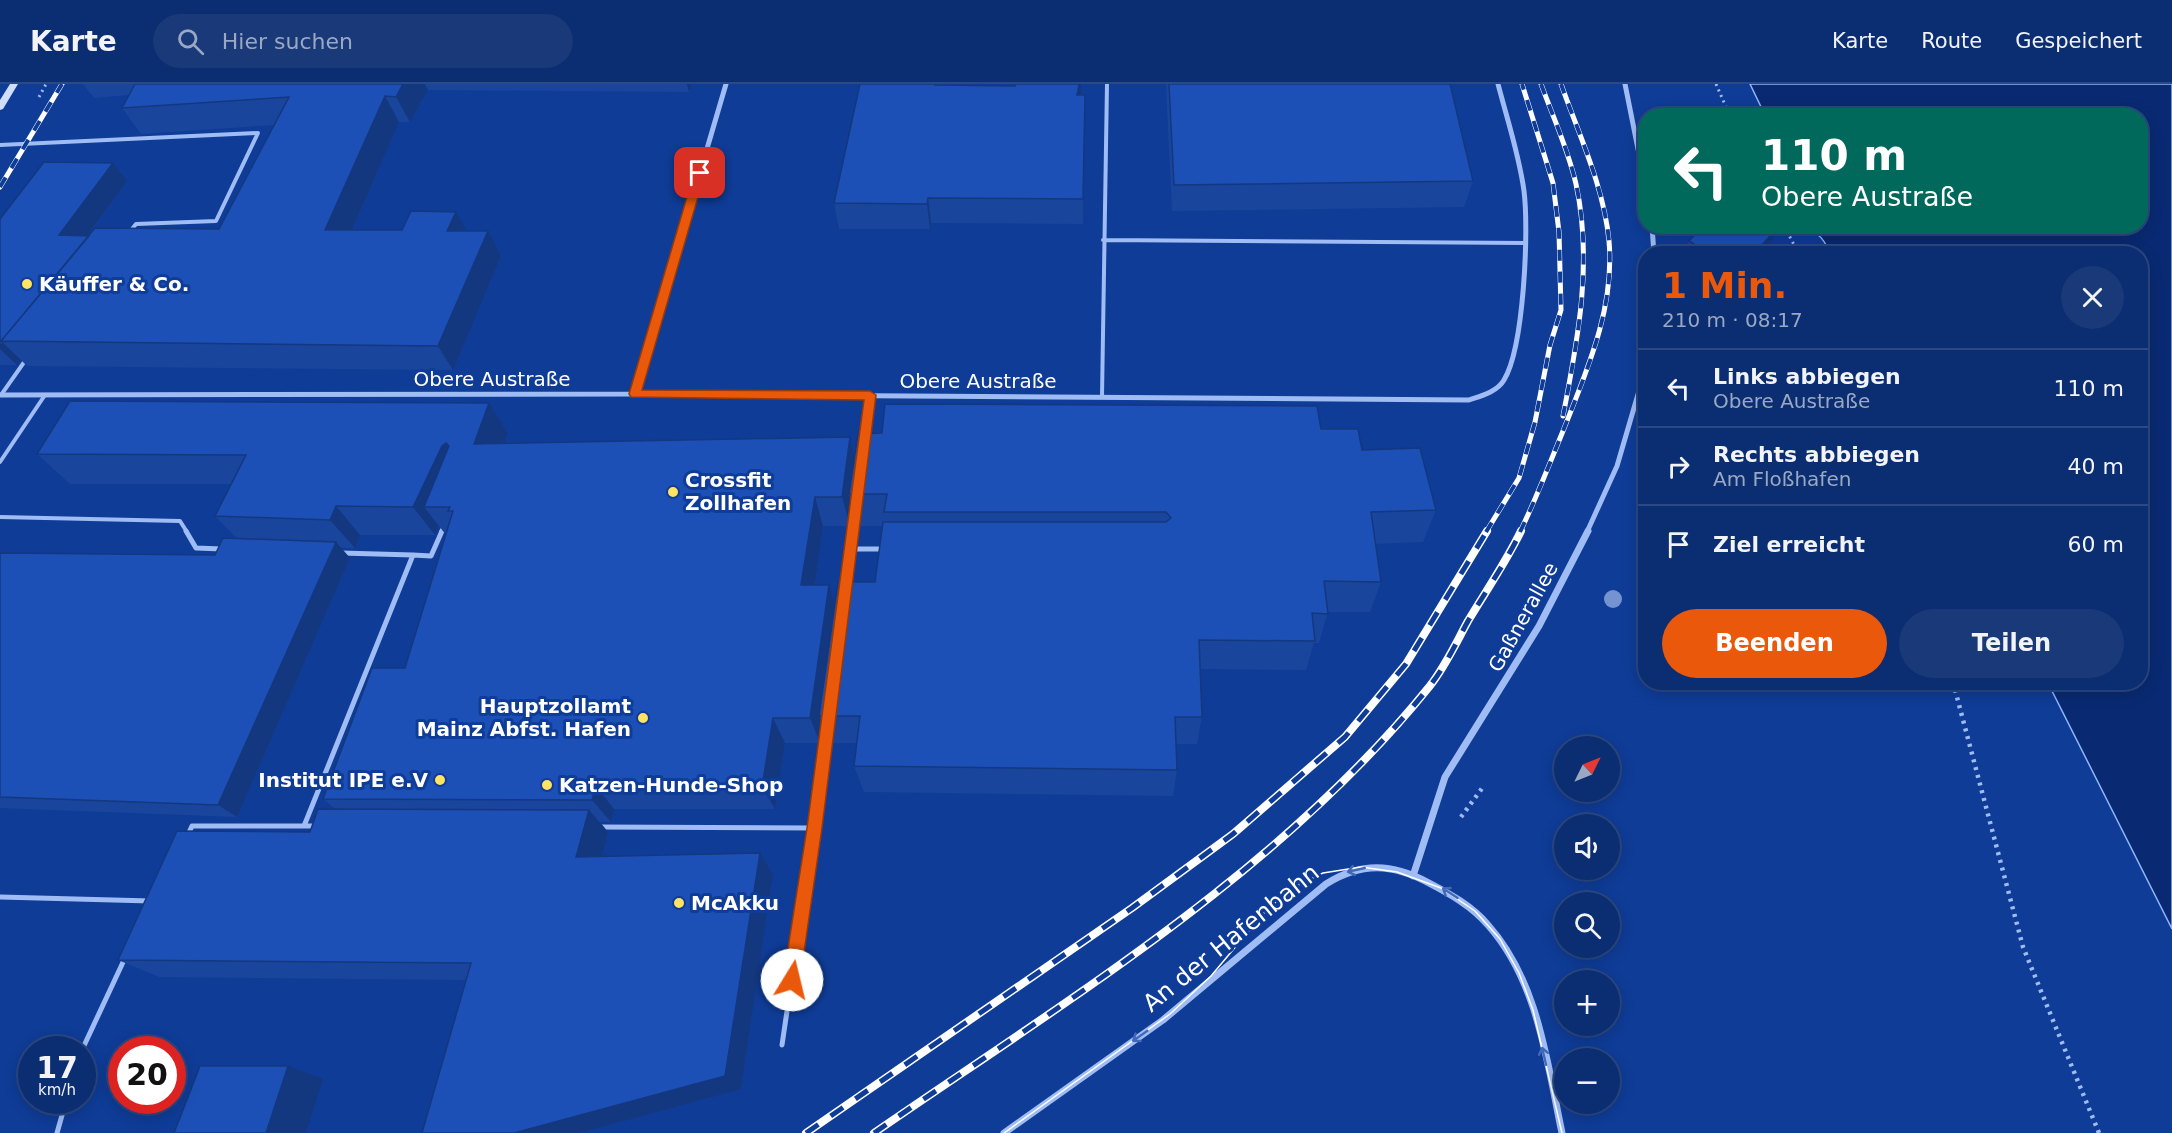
<!DOCTYPE html>
<html lang="de">
<head>
<meta charset="utf-8">
<style>
	body { margin:0; font-family:"DejaVu Sans",sans-serif; background:#193979; color:#f1f3f6; height:100vh; display:flex; flex-direction:column; font-size:22px; white-space:nowrap }
	* { box-sizing:border-box; margin:0 }
	p { font-size:20px; color:#9aa8c3 }
	.icon { flex:none; width:33px; height:33px; fill:none; stroke:currentColor; stroke-width:2; stroke-linecap:round; stroke-linejoin:round }
	.map { position:relative; flex:1; overflow:hidden }
	.details { position:absolute; left:1638px; top:162px; width:510px; height:444px; display:flex; flex-direction:column; background:#0b2d71; border-radius:24px; box-shadow:0 3px 15px #0003,0 0 0 2px #2b4984 }
	.details>* { flex:none }
	.top-card { position:absolute; left:1638px; top:24px; width:510px; height:126px; border-radius:24px; box-shadow:0 3px 15px #0003,0 0 0 2px #2b4984; background:#00695c; color:#fff; overflow:hidden }
	.needle { width:39px; rotate:47deg }
	.buttons { position:absolute; left:1554px; top:652px; display:grid; gap:12px }
	.buttons a { display:grid; place-items:center; width:66px; height:66px; border-radius:50%; background:#0b2d71; box-shadow:0 3px 15px #0003,0 0 0 2px #2b4984; font-size:30px }
	.speed { position:absolute; left:18px; top:952px; display:flex; gap:12px; font-size:30px; font-weight:700; text-align:center }
	.speed>* { display:grid; place-content:center; width:78px; height:78px; border-radius:50%; background:#0b2d71; box-shadow:0 3px 15px #0003,0 0 0 2px #2b4984; line-height:1 }
	.speed small { font-size:15px; font-weight:400 }
	.speed .limit { border:9px solid #d22; background:#fff; color:#111 }
	.pin { position:absolute; display:grid; place-items:center; width:51px; height:51px; color:#fff; margin:-26px; border-radius:12px; box-shadow:0 3px 9px #0006 }
	.me { position:absolute; width:66px; margin:-33px; rotate:9deg; stroke-linejoin:round; filter:drop-shadow(0 0 4px #0008) }
	.turn { display:flex; align-items:center; gap:21px; height:126px; padding:0 24px; font-size:27px }
	.turn .icon { width:78px; height:78px; stroke-width:2.5 }
	.turn b { display:block; font-size:42px; line-height:51px }
	.round { display:grid; place-items:center; flex:none; width:63px; height:63px; border-radius:32px; background:#193979 }
	.overview { display:flex; align-items:center; justify-content:space-between; height:102px; padding:0 24px }
	h1 { font-size:36px; font-weight:800; line-height:45px; color:#ea580c }
	.action { display:flex; gap:12px; margin-top:auto; padding:12px 24px }
	.action a { flex:1; height:69px; border-radius:36px; background:#ea580c; color:#fff; font-size:24px; font-weight:800; line-height:69px; text-align:center }
	.action a+a { background:#193979; color:#f1f3f6 }
	ul { padding:0; list-style:none }
	li { display:flex; align-items:center; gap:18px; height:78px; padding:0 24px; border-top:2px solid #2b4984 }
	li div { flex:1 }
	li b { display:block; font-size:22px }
	li em { font-style:normal }
	header { display:flex; align-items:center; gap:36px; box-sizing:border-box; height:84px; padding:0 30px; background:#0b2d71; border-bottom:2px solid #2b4984 }
	header strong { font-size:28px }
	nav { display:flex; gap:33px; margin-inline-start:auto; font-size:21px }
	.search { width:420px; height:54px; background:#193979; display:flex; align-items:center; gap:15px; box-sizing:border-box; padding:0 21px; border-radius:33px; color:#9aa8c3; font-size:22px }
	.map>svg:first-child { display:block }
	.water { fill:#092a72; stroke:#90b5f8; stroke-width:1.5 }
	.lines { fill:none; stroke-linecap:round; stroke-linejoin:round }
	.path-far1 { stroke:#9fbcf4; stroke-width:3; stroke-dasharray:2 4; stroke-linecap:butt }
	.path { stroke:#9fbcf4; stroke-width:4.5; stroke-dasharray:3 5; stroke-linecap:butt }
	.lane-far1 { stroke:#9fbcf4; stroke-width:4 }
	.lane { stroke:#9fbcf4; stroke-width:5 }
	.street-far1 { stroke:#9fbcf4; stroke-width:5 }
	.street { stroke:#9fbcf4; stroke-width:7 }
	.secondary { fill:#cfdefd; fill-rule:evenodd }
	.tram { stroke:#fff; stroke-width:1.5 }
	.rail-far1-casing { stroke:#fff; stroke-width:5 }
	.rail-casing { stroke:#fff; stroke-width:8 }
	.rail-far1 { stroke:#0f3c97; stroke-width:4; stroke-dasharray:11; stroke-linecap:butt }
	.rail { stroke:#0f3c97; stroke-width:5; stroke-dasharray:15; stroke-linecap:butt }
	.tree { fill:#7493d0 }
	.wall { fill:#19459d; fill-rule:evenodd }
	.shaded-wall { fill:#14387f }
	.building { fill:#1d50b6; stroke:#14387f; stroke-width:1.5 }
	.oneway { stroke:#4169b8 }
	.route { fill:#ea580c; stroke:#983908; stroke-width:1.5 }
	.poi-dot { fill:#ffe362; stroke:#0f3c97; stroke-width:2 }
	.labels { text-anchor:middle; dominant-baseline:central; stroke-width:6; stroke-linejoin:round; paint-order:stroke }
	.poi-label { font-size:20px; font-weight:bold; fill:#fff; stroke:#0f3c97; text-anchor:start }
	.street-label { font-size:20px; fill:#fff; stroke:#0f3c97 }
	.near-street-label { font-size:24px; fill:#fff; stroke:#0f3c97 }
</style>
</head>
<body>
<header>
<strong>Karte</strong>
<div class="search"><svg class="icon" aria-label="search" viewBox="0 0 24 24"><circle cx="10" cy="10" r="6"/><path d="M15 15l6 6"/></svg>Hier suchen</div>
<nav><a>Karte</a><a>Route</a><a>Gespeichert</a></nav>
</header>
<div class="map">
<svg width="2172" height="1049" viewBox="0 0 2172 1049">
	<rect width="100%" height="100%" fill="#0f3c97"/>
	<!-- water -->
	<path class="water" d="M1750,0H2172V845L2048,599L2140,598V170L1830,169C1822,150 1815,146 1794,143L2140,142V32L1765,31Z"/>
	<g class="lines">
		<!-- path-far1 -->
		<path class="path-far1" d="M1716,0L1730,32
			M39,13L46,0
			M1784,142L1799,170"/>
		<!-- path -->
		<path class="path" d="M1953,598L2023,863L2099,1049
			M1461,733L1483,703"/>
		<!-- lane-far1 -->
		<path class="lane-far1" d="M0,61L258,49L216,137L136,140L129,149
			M1103,156L1526,159
			M1,311L27,274
			M1102,313L1107,0
			M864,353L871,311
			M0,378L45,311
			M0,433L180,437L187,448
			M441,448L443,444
			M852,448L855,424"/>
		<!-- lane -->
		<path class="lane" d="M186,447L196,464L222,465
			M851,465H884
			M413,471L431,472L442,447
			M846,502L852,447
			M318,742H304L413,471L341,469
			M600,743L814,744L827,644
			M187,753L192,742H304
			M0,813L151,817
			M782,961L814,744
			M82,966L125,874
			M57,1049L66,1017"/>
		<!-- street-far1 -->
		<path class="street-far1" d="M1625,0L1646,105
			M1652,142L1654,170
			M635,310L726,0
			M0,311L635,310L1469,316C1481,312 1497,308 1504,296C1524,263 1529,146 1524,107C1519,70 1507,35 1498,0
			M1587,448L1617,382L1646,283"/>
		<!-- street -->
		<path class="street" d="M1413,792L1445,693L1539,542L1588,447
			M1004,1049L1163,936L1326,800C1361,778 1392,779 1429,799C1450,810 1472,822 1488,841C1538,897 1547,978 1562,1049"/>
		<!-- secondary -->
		<path class="secondary" d="M10,0H18L3,25L0,26V16Z"/>
		<!-- tram -->
		<path class="tram" d="M1004,1049L1170,930L1211,892L1264,829L1290,805L1323,789L1361,783L1397,788L1441,804L1475,827L1500,855L1519,889L1533,926L1562,1049"/>
		<defs>
			<path id="rail-far1" d="M1541,0C1553,33 1568,65 1576,100C1593,178 1578,255 1563,332
				M0,103L62,0
				M1486,448L1519,394L1535,338L1550,261L1561,226L1559,148L1553,99L1522,0
				M1520,448C1536,415 1549,381 1563,347C1587,286 1615,224 1609,157C1604,103 1579,51 1561,0"/>
			<path id="rail" d="M806,1049L1132,824L1233,750L1345,653L1406,580L1487,447
				M874,1049C1067,916 1281,787 1429,603C1445,583 1456,559 1468,537C1486,507 1506,478 1521,447"/>
		</defs>
		<!-- rail-far1 casing -->
		<use href="#rail-far1" class="rail-far1-casing"/>
		<!-- rail casing -->
		<use href="#rail" class="rail-casing"/>
		<!-- rail-far1 -->
		<use href="#rail-far1" class="rail-far1"/>
		<!-- rail -->
		<use href="#rail" class="rail"/>
	</g>
	<!-- trees -->
	<circle class="tree" cx="1613" cy="515" r="9"/>
	<!-- wall -->
	<path class="wall" d="M83,0H692L689,8L428,6L410,38H399L352,146H402L456,128L466,147L501,172L453,286L27,282L21,276L17,281H0V135L127,97L88,152L219,145L274,41L141,50L122,24L129,11L94,14Z
		M1081,0V11L1085,37L1083,140L931,139L930,145H839L834,119L940,1L1015,2Z
		M1166,0H1450L1473,97L1464,123L1172,127Z
		M1772,156L1760,170H1682L1689,157Z
		M489,319L508,349L504,360L850,353L855,372L1321,345L1362,366L1436,426L1423,458L1375,460L1381,498L1370,528H1328L1319,559H1314L1306,586L1200,585L1202,633L1197,660H1176L1177,686L1173,712L864,708L854,682L857,659H830L823,640L820,659H785L775,725H614L611,738H600L608,748L602,773L760,769L773,790L741,1005L466,896L159,893L118,876L310,748L335,725L323,715L405,584L446,451L439,442L435,451H360L355,464H341L350,474L237,733L0,724V469L215,471L238,455L215,432L232,400H70L37,370ZM852,421L858,442H882L875,498L835,520L815,501L823,442H850Z"/>
	<!-- shaded-wall -->
	<path class="shaded-wall" d="M403,0H425L428,6L410,38L396,13Z
		M687,0H692L689,8Z
		M1079,0H1081V16L1077,11Z
		M1085,11V37L1083,140V115Z
		M385,12L399,38L341,171L325,146Z
		M113,79L127,97L75,169L59,151Z
		M928,114L931,139L930,145L927,120Z
		M456,128L470,153L447,147Z
		M1779,142H1780L1772,156L1760,170H1750Z
		M488,147L501,172L453,286L438,262Z
		M3,259L21,276L17,281L0,265V262Z
		M489,319L508,349L494,390L474,360Z
		M850,353L857,383L849,410L852,421L850,442L842,413Z
		M446,359L466,389L424,423L439,442L435,451L413,423L442,362Z
		M815,413L823,442L811,528L801,501Z
		M336,422L360,451L355,464L330,436Z
		M336,458L350,474L237,733L218,721Z
		M829,501L837,528L819,632L823,640L820,659L810,634Z
		M773,634L785,659L775,725L762,703Z
		M596,702L614,725L611,738L592,716Z
		M589,726L608,748L597,794L576,773Z
		M760,769L773,790L741,1005L579,1049H514Z
		M288,982L323,995L306,1049H266Z"/>
	<!-- building -->
	<path class="building" d="M135,0H403L396,13L385,12L325,146H402L411,127L456,128L447,147H488L438,262L1,257L95,144L219,145L289,13L122,24Z
		M860,0H935V1L1015,2V0H1079L1077,11H1085L1083,115L928,114L927,120L834,119Z
		M1169,0H1450L1473,97L1174,101Z
		M44,78L113,79L59,151L89,152L1,257L3,259L0,262V135Z
		M1703,142H1779L1762,161L1750,170H1710L1689,157Z
		M70,317L489,319L474,360L850,353L842,413H815L801,501H829L810,634H773L762,703L596,702L592,716L323,715L372,584H405L453,427H448L450,423H424L449,362L446,359L442,362L413,423L336,422L330,436L215,432L246,371L37,370Z
		M885,320L1317,322L1321,345H1358L1362,366L1420,364L1436,426L1371,428L1381,498L1324,497L1328,530L1312,529L1315,557L1199,556L1202,633H1175L1177,686L854,682L860,632H819L838,498H875L883,438H1166L1171,434L1166,428H884L887,410H849L858,350L882,349Z
		M223,454L336,458L218,721L0,713V469L215,471Z
		M318,725L589,726L576,773L760,769L725,992L514,1049H422L471,879L118,876L177,747L310,748Z
		M200,982H288L266,1049H174Z"/>
	<!-- one-way arrows -->
	<defs><path id="oneway-shaft" d="M-6 0H5M1.5-3L5.5 0L1.5 3" fill="none" stroke-width="1.6" stroke-linecap="round" stroke-linejoin="round" transform="scale(1.5)"/></defs>
	<g class="oneway">
		<use href="#oneway-shaft" transform="translate(1356 786) rotate(167)"/>
		<use href="#oneway-shaft" transform="translate(1450 809) rotate(-147)"/>
		<use href="#oneway-shaft" transform="translate(1140 952) rotate(145)"/>
		<use href="#oneway-shaft" transform="translate(1544 972) rotate(-103)"/>
	</g>
	<!-- route -->
	<path class="route" d="M700,85L705,89L642,306L870,307L876,311L822,744L800,896L797,902L792,904L786,902L783,896L807,744L864,316L631,313L629,310L694,89Z"/>
	<!-- markers -->
	<g class="poi-dot">
		<circle cx="27" cy="200" r="6"/>
		<circle cx="673" cy="408" r="6"/>
		<circle cx="643" cy="634" r="6"/>
		<circle cx="440" cy="696" r="6"/>
		<circle cx="547" cy="701" r="6"/>
		<circle cx="679" cy="819" r="6"/>
	</g>
	<g class="labels">
		<!-- poi labels -->
		<g class="poi-label">
			<text x="39" y="200">Käuffer &amp; Co.</text>
			<text x="685" y="396">Crossfit<tspan x="685" dy="23">Zollhafen</tspan></text>
			<text x="631" y="622" text-anchor="end">Hauptzollamt<tspan x="631" dy="23">Mainz Abfst. Hafen</tspan></text>
			<text x="428" y="696" text-anchor="end">Institut IPE e.V</text>
			<text x="559" y="701">Katzen-Hunde-Shop</text>
			<text x="691" y="819">McAkku</text>
		</g>
		<!-- street labels -->
		<g class="street-label">
			<text x="492" y="295">Obere Austraße</text>
			<text x="978" y="297">Obere Austraße</text>
			<text transform="translate(1523 533) rotate(-61)">Gaßnerallee</text>
		</g>
		<!-- near-street labels -->
		<g class="near-street-label">
			<text transform="translate(1231 854) rotate(-39)">An der Hafenbahn</text>
		</g>
	</g>
</svg>
<div class="buttons">
<a><svg class="needle" viewBox="-14 -14 28 28"><path d="M0-13l5 13h-10z" fill="#e53935"/><path d="M0 13l5-13h-10z" fill="#9aa8c3"/></svg></a>
<a><svg class="icon" aria-label="sound" viewBox="0 0 24 24"><path d="M4 9h4l5-4v14l-5-4H4zM17 9q2 3 0 6"/></svg></a>
<a><svg class="icon" aria-label="search" viewBox="0 0 24 24"><circle cx="10" cy="10" r="6"/><path d="M15 15l6 6"/></svg></a>
<a>+</a>
<a>−</a>
</div>
<div class="speed"><div>17<small>km/h</small></div><div class="limit">20</div></div>
<div class="pin" style="left:700px;top:89px;background:#d93025"><svg class="icon" aria-label="arrive" viewBox="0 0 24 24"><path d="M6 21V4h12l-3 4 3 4H6"/></svg></div>
<svg class="me" style="left:792px;top:896px" viewBox="-20 -20 40 40"><circle r="19" fill="#fff"/><path d="M0-13L10 11 0 6-10 11z" fill="#ea580c"/></svg>
<div class="top-card">
<div class="turn"><svg class="icon" aria-label="left" viewBox="0 0 24 24"><path d="M17 20v-9H6M10 6l-5 5 5 5"/></svg><div><b>110 m</b>Obere Austraße</div></div>
</div>
<section class="details">
<div class="overview"><div><h1>1 Min.</h1><p>210 m · 08:17</p></div><a class="round"><svg class="icon" aria-label="close" viewBox="0 0 24 24"><path d="M6 6l12 12M18 6L6 18"/></svg></a></div>
<ul>
<li><svg class="icon" aria-label="left" viewBox="0 0 24 24"><path d="M17 20v-9H6M10 6l-5 5 5 5"/></svg><div><b>Links abbiegen</b><p>Obere Austraße</p></div><em>110 m</em></li>
<li><svg class="icon" aria-label="right" viewBox="0 0 24 24"><path d="M7 20v-9h11M14 6l5 5-5 5"/></svg><div><b>Rechts abbiegen</b><p>Am Floßhafen</p></div><em>40 m</em></li>
<li><svg class="icon" aria-label="arrive" viewBox="0 0 24 24"><path d="M6 21V4h12l-3 4 3 4H6"/></svg><div><b>Ziel erreicht</b></div><em>60 m</em></li>
</ul>
<div class="action"><a>Beenden</a><a>Teilen</a></div>
</section>
</div>
</body>
</html>
